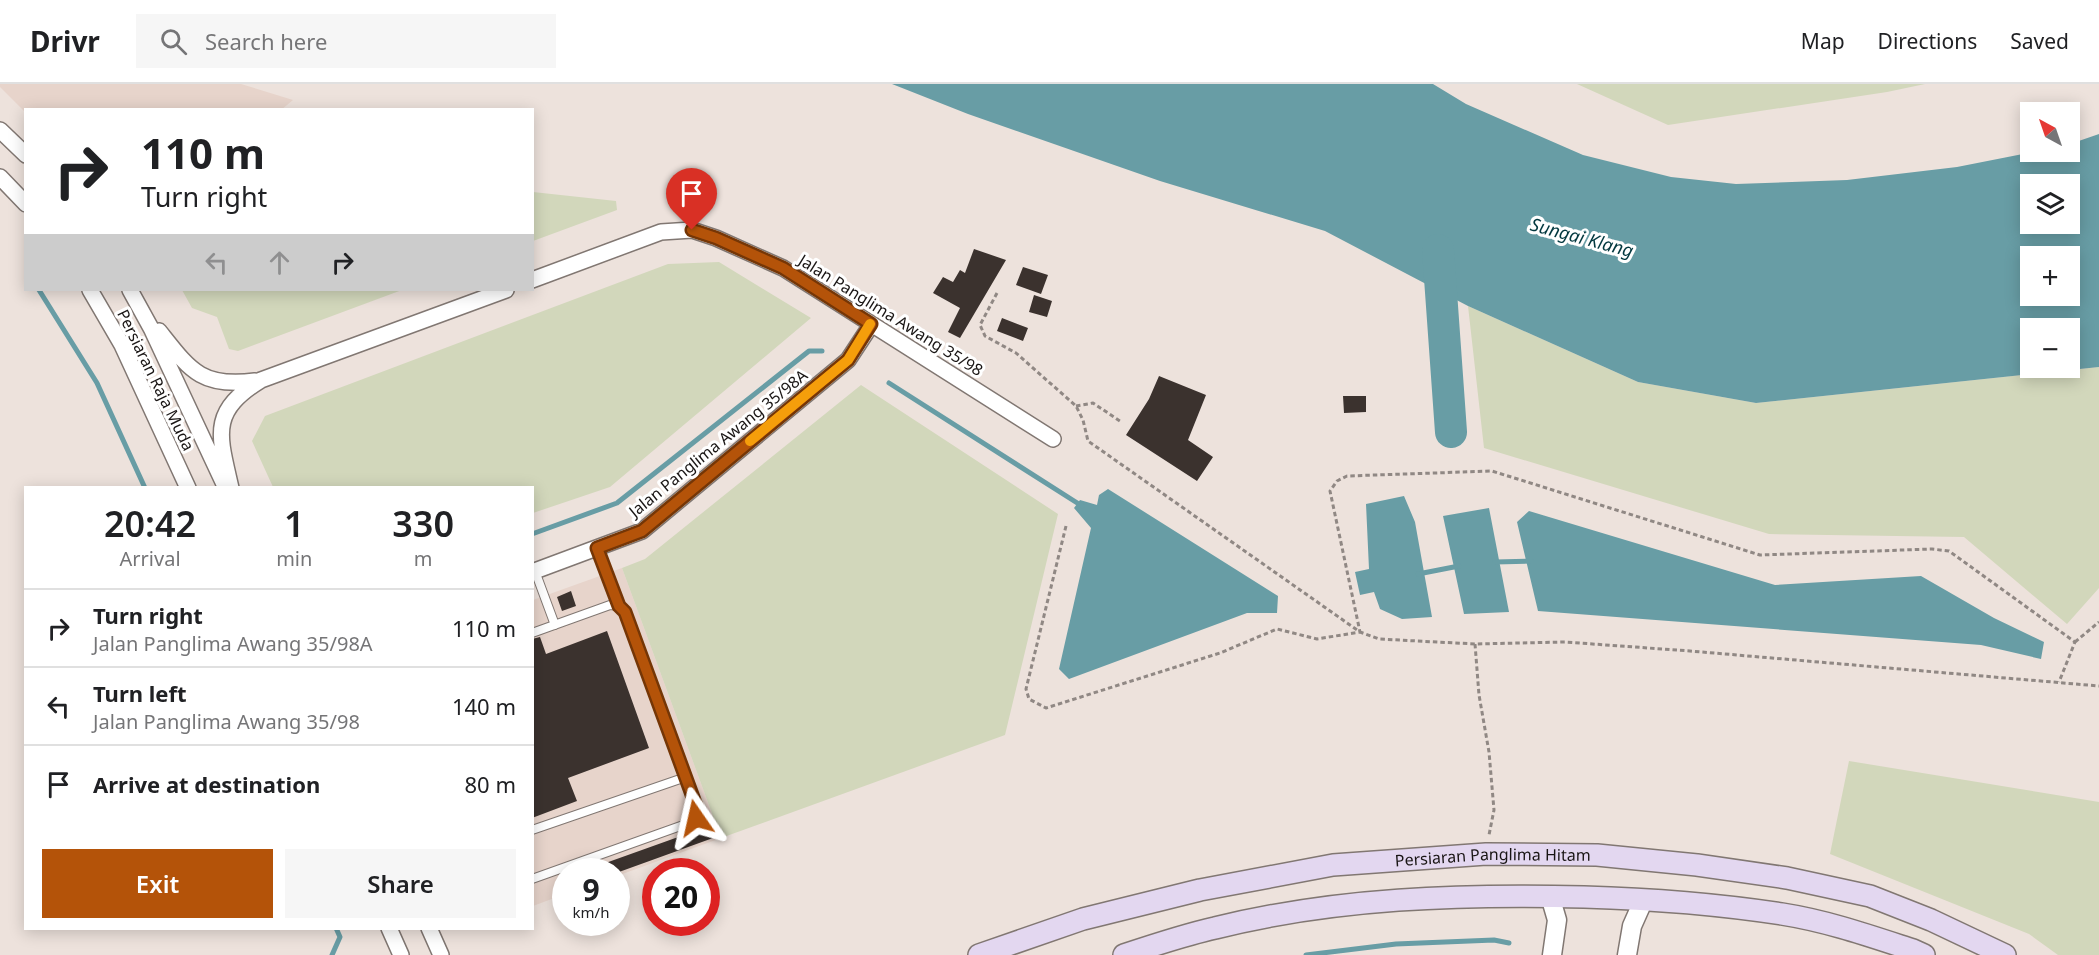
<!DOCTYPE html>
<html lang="en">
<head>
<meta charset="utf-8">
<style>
	body { margin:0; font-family:"Noto Sans",sans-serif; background:#f6f6f6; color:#202124; height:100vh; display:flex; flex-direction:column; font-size:22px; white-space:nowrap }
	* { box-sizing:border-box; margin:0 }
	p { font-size:20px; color:#757577 }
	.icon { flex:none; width:33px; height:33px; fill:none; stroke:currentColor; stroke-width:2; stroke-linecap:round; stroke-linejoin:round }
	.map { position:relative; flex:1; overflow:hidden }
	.sheet { position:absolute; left:24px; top:402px; width:510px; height:444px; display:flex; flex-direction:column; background:#fff; border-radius:0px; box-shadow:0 3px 15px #0003 }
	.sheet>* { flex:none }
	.top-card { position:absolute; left:24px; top:24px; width:510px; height:183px; border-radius:0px; box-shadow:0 3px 15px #0003; background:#fff; color:#202124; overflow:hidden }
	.needle { width:39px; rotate:320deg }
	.buttons { position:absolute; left:2020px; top:18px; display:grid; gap:12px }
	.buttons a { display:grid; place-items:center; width:60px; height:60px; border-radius:0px; background:#fff; box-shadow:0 3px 15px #0003; font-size:30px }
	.speed { position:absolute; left:552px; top:774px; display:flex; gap:12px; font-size:30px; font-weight:700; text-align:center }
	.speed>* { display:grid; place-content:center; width:78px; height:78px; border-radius:50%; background:#fff; box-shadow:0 3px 15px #0003; line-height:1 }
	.speed small { font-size:15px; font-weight:400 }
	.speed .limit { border:9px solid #d22; background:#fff; color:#111 }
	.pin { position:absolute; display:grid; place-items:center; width:51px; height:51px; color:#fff; margin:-62px -26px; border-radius:50% 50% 50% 0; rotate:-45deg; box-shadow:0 0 6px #0007 }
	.pin .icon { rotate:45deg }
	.me { position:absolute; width:66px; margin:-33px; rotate:349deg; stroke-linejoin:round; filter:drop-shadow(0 0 4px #0008) }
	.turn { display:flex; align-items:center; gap:21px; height:126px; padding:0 18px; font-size:27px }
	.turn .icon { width:78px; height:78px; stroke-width:2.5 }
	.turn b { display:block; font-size:42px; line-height:51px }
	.lanes { display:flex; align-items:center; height:57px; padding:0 18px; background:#0003; justify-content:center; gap:30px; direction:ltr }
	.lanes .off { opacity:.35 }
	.eta { display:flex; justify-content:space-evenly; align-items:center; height:102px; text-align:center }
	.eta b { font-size:36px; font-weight:600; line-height:42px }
	.cta { display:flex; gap:12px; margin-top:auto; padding:12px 18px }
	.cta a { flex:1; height:69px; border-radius:0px; background:#b45309; color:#fff; font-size:24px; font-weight:600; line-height:69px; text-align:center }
	.cta a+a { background:#f6f6f6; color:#202124 }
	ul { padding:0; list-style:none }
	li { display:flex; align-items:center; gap:18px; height:78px; padding:0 18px; border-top:2px solid #e0e0e0 }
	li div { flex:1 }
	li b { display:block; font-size:22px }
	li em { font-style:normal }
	header { display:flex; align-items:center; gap:36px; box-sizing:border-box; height:84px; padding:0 30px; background:#fff; border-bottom:2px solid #e0e0e0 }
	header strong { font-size:28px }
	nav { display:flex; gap:33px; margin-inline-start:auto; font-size:21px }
	.search { width:420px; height:54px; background:#f6f6f6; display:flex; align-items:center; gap:15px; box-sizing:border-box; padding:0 21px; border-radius:0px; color:#757577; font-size:22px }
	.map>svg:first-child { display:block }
	.built { fill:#e7d4cb }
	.green { fill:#d2d7bb }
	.water { fill:#689da5; fill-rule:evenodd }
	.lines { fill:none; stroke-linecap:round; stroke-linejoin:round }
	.stream { stroke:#689da5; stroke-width:5 }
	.river { stroke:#689da5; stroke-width:32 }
	.building { fill:#3b322e }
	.service-casing { stroke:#817772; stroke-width:10 }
	.minor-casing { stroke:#817772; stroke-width:18 }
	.tertiary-casing { stroke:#817772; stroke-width:21 }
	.secondary-casing { stroke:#817772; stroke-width:24 }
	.path { stroke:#908884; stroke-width:3; stroke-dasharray:4.5 3; stroke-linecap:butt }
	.service { stroke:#fff; stroke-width:8 }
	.minor { stroke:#fff; stroke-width:15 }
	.tertiary { stroke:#fff; stroke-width:18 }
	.secondary { stroke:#e3d7f0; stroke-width:21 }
	.route-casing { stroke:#753606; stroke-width:15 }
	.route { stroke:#b45309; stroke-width:10 }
	.slow { stroke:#f59e0b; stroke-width:10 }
	.labels { text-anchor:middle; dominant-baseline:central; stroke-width:6; stroke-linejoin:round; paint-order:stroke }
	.street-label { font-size:16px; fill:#191514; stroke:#fff }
	.water-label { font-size:18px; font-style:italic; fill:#02383f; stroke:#fff }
</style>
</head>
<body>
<header>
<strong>Drivr</strong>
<div class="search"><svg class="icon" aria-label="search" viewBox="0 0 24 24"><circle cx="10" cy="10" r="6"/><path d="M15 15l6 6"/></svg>Search here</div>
<nav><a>Map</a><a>Directions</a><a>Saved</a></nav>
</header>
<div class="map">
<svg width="2099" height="871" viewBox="0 0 2099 871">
	<rect width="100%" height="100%" fill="#ede2dc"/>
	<!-- built -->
	<path class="built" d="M0,0H241L293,16L281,26H26L25,28L0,3Z
		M622,484L721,754L617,792L616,788H566L565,810L533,822V516Z"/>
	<!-- green -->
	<path class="green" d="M1577,0H1925L1887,8L1668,41Z
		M533,108L616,117L617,126L533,157Z
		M719,178L811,234L610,403L533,429L532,404L273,403L252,357L265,332L668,180Z
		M182,206H402L238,267L229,265L217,233L192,224Z
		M1468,222L1638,298L1756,319L2099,283V504L2067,540L1964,453L1769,450L1484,364Z
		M861,301L1058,430L1005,651L721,754L622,484L645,475Z
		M1849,677L2099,718V871H2058L2029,850L1830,770Z"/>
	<!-- water -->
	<path class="water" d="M892,0H1433L1466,20L1583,71L1671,93L1736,100L1847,96L1957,83L2033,68H2070V60L2099,50V283L1756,319L1638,298L1468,222L1325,147L1160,97L968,30ZM2031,100H2070V140H2031ZM2031,172H2070V212H2031ZM2031,244H2070V284H2031Z
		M1108,405L1278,512L1277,529H1247L1069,595L1059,585L1091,444L1074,424L1080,416L1097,421L1099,411Z
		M1404,412L1415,438L1432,533L1402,535L1380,525L1374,508L1360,511L1355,488L1369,485L1366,420Z
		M1489,424L1509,528L1464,530L1443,432Z
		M1529,427L1775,501L1921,492L1994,534L2044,558L2041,575L1981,561L1538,527L1517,438Z"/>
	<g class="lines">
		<!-- stream -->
		<path class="stream" d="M39,206L97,299L145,404
			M889,299L1082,422
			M532,450L617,419L809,267H822
			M1495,478L1531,477
			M1418,490L1459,482
			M332,871L340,853L336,844
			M1306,871L1396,860L1494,856L1509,859"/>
		<!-- river -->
		<path class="river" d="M1438,166L1451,348"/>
	</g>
	<!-- building -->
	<path class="building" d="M974,165L1006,176L960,254L948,248L960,224L933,209L943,193L953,198L960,186L965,189Z
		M1023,183L1048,191L1041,210L1016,201Z
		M1034,211L1052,217L1047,233L1029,228Z
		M1002,234L1028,244L1023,257L997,247Z
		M1159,292L1206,311L1188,356L1213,373L1197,397L1126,351L1149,315Z
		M1343,312H1366V328L1344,329Z
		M571,507L576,522L562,527L557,513Z
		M607,547L649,664L568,694L577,717L532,734V555L540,553L546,570Z
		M709,742L713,754L619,788H586V786Z"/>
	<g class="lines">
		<defs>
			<path id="service" d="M597,464L619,522
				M535,487L555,541
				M532,549L610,521L619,522L625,528L698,727L696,734L689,739L532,795
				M532,746L686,693"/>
			<path id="minor" d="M0,46L26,71
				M0,93L26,120
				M532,196L661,148L692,146L716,154L783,184L1053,355
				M90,206L122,261L188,404
				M130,206L152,246L224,400
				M159,247C190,286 201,304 255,297
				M231,404C219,351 209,328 261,296L506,206
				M532,488L642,447L848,276L871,241
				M389,844L401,871
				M429,844L441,871"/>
			<path id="tertiary" d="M1550,812L1557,836L1552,871
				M1627,871L1632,842L1644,815"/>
			<g id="secondary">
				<path id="s1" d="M979,871L1083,835L1200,806L1333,781L1486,770L1597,771L1697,781L1787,794L1870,812L1931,836L2005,871"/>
				<path d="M1124,871C1154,861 1184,851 1215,844C1335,814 1461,810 1584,813C1650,815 1717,820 1782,830C1827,837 1870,852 1913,866L1924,871"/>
			</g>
		</defs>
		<!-- service casing -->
		<use href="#service" class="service-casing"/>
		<!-- minor casing -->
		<use href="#minor" class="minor-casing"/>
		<!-- tertiary casing -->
		<use href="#tertiary" class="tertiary-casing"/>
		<!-- secondary casing -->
		<use href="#secondary" class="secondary-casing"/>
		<!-- path -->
		<path class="path" d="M997,209L980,241L985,252L1016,269L1076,322L1083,336L1088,357L1360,548L1379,555L1475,560L1565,558L1690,567L2099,602
			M1076,322L1093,319L1120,337
			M1066,442L1026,605L1029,615L1046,624L1220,569L1277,545L1317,555L1360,548L1330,407L1337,397L1347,392L1492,387L1760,471L1932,465L1949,467L2075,558L2059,598
			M2075,558L2099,538
			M1475,560L1479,611L1489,668L1494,726L1489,751"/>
		<!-- service -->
		<use href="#service" class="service"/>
		<!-- minor -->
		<use href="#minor" class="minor"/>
		<!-- tertiary -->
		<use href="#tertiary" class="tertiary"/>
		<!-- secondary -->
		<use href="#secondary" class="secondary"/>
	</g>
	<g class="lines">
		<defs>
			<path id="route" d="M692,146L716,154L783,184L871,240L848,276L642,447L597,464L619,522L625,528L698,727L696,734"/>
		</defs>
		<!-- route casing -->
		<use href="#route" class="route-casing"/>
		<!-- route -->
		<use href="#route" class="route"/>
		<!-- slow -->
		<path class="slow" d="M750,357L848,276L870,240"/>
	</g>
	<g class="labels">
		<!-- street labels -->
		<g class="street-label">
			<text transform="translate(891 231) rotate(32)">Jalan Panglima Awang 35/98</text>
			<text transform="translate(156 296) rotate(64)">Persiaran Raja Muda</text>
			<text transform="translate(718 359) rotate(-39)">Jalan Panglima Awang 35/98A</text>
			<text stroke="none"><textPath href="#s1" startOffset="526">Persiaran Panglima Hitam</textPath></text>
		</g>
		<!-- water labels -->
		<g class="water-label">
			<text transform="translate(1582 153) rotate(15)">Sungai Klang</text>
		</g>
	</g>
</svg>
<div class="buttons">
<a><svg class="needle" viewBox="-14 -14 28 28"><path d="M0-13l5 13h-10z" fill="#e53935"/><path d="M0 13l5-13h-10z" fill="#757577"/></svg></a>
<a><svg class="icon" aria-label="layers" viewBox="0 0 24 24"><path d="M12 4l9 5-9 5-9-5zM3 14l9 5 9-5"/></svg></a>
<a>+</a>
<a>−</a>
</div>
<div class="speed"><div>9<small>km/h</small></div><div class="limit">20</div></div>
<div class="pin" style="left:692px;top:146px;background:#d93025"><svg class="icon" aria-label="arrive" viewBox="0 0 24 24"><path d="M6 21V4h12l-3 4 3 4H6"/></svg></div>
<svg class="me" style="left:696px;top:734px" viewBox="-20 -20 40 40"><path d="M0-17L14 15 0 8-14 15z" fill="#b45309" stroke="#fff" stroke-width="4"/></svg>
<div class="top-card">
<div class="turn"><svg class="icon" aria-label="right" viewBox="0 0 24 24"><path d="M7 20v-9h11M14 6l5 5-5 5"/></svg><div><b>110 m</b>Turn right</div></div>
<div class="lanes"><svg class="icon off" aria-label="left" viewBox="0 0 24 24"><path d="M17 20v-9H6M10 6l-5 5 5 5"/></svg><svg class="icon off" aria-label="ahead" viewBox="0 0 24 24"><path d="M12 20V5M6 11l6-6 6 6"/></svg><svg class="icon" aria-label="right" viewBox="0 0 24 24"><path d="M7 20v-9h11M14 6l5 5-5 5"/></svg></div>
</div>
<section class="sheet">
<div class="eta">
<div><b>20:42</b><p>Arrival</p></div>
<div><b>1</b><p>min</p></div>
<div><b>330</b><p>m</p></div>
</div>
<ul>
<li><svg class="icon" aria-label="right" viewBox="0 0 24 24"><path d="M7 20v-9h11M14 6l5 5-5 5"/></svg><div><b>Turn right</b><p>Jalan Panglima Awang 35/98A</p></div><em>110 m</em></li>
<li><svg class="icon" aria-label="left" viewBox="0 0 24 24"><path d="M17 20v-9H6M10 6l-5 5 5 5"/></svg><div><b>Turn left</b><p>Jalan Panglima Awang 35/98</p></div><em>140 m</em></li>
<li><svg class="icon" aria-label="arrive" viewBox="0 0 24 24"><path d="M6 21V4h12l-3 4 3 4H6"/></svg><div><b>Arrive at destination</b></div><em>80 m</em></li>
</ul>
<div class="cta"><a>Exit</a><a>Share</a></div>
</section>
</div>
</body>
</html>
